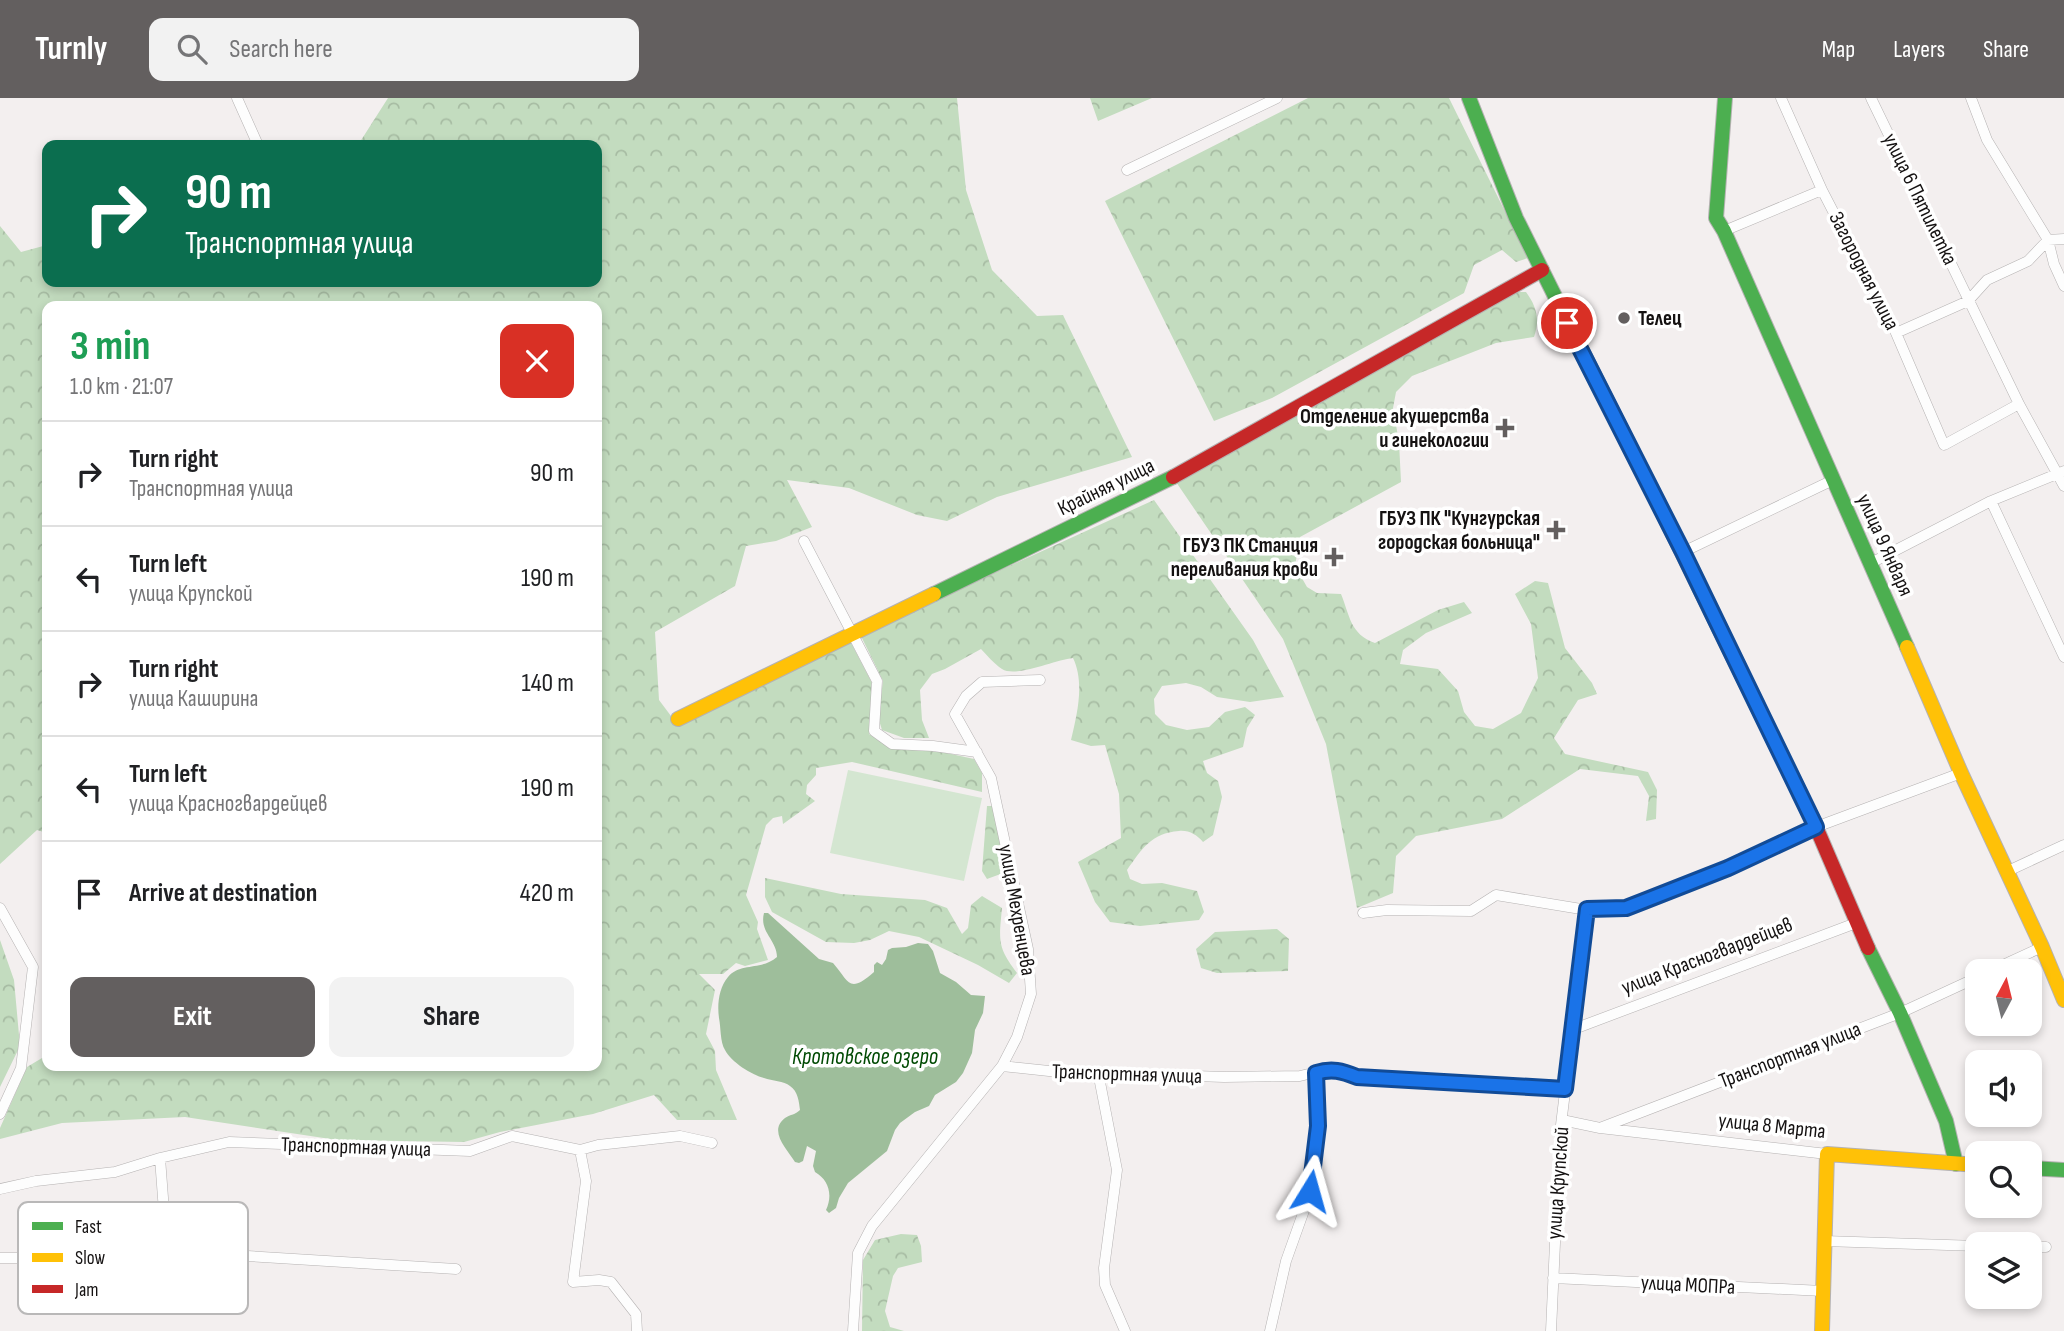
<!DOCTYPE html>
<html lang="en">
<head>
<meta charset="utf-8">
<style>
	body { margin:0; font-family:"Sofia Sans Condensed",sans-serif; background:#f2f2f2; color:#202124; height:100vh; display:flex; flex-direction:column; font-size:26px; white-space:nowrap }
	* { box-sizing:border-box; margin:0 }
	p { font-size:23px; color:#757577 }
	.icon { flex:none; width:38px; height:38px; fill:none; stroke:currentColor; stroke-width:2; stroke-linecap:round; stroke-linejoin:round }
	.map { position:relative; flex:1; overflow:hidden }
	.side { position:absolute; left:42px; top:203px; width:560px; height:770px; display:flex; flex-direction:column; background:#fff; border-radius:14px; box-shadow:0 4px 10px #0003 }
	.side>* { flex:none }
	.hud { position:absolute; left:42px; top:42px; width:560px; height:147px; border-radius:14px; box-shadow:0 4px 10px #0003; background:#0b6e4f; color:#fff; overflow:hidden }
	.needle { width:46px; rotate:7deg }
	.fabs { position:absolute; left:1965px; top:861px; display:grid; gap:14px }
	.fabs a { display:grid; place-items:center; width:77px; height:77px; border-radius:14px; background:#fff; box-shadow:0 4px 10px #0003; font-size:35px }
	.pin { position:absolute; display:grid; place-items:center; width:60px; height:60px; color:#fff; margin:-30px; border:4px solid #fff; border-radius:50%; box-shadow:0 2px 7px #0007 }
	.me { position:absolute; width:77px; margin:-38px; rotate:8deg; stroke-linejoin:round; filter:drop-shadow(0 0 5px #0008) }
	.turn { display:flex; align-items:center; gap:24px; height:147px; padding:0 28px; font-size:32px }
	.turn .icon { width:91px; height:91px; stroke-width:2.5 }
	.turn b { display:block; font-size:49px; line-height:60px }
	.round { display:grid; place-items:center; flex:none; width:74px; height:74px; border-radius:14px; background:#f2f2f2 }
	.overview { display:flex; align-items:center; justify-content:space-between; height:119px; padding:0 28px }
	h1 { font-size:42px; font-weight:700; line-height:52px; color:#1e9e55 }
	.primary-button { display:flex; gap:14px; margin-top:auto; padding:14px 28px }
	.primary-button a { flex:1; height:80px; border-radius:14px; background:#635f5f; color:#fff; font-size:28px; font-weight:700; line-height:80px; text-align:center }
	.primary-button a+a { background:#f2f2f2; color:#202124 }
	ul { padding:0; list-style:none }
	li { display:flex; align-items:center; gap:21px; height:105px; padding:0 28px; border-top:2px solid #e0e0e0 }
	li div { flex:1 }
	li b { display:block; font-size:26px }
	li em { font-style:normal }
	header { display:flex; align-items:center; gap:42px; box-sizing:border-box; height:98px; padding:0 35px; background:#635f5f; color:#fff }
	header strong { font-size:33px }
	nav { display:flex; gap:38px; margin-inline-start:auto; font-size:24px }
	.search { width:490px; height:63px; background:#f2f2f2; display:flex; align-items:center; gap:18px; box-sizing:border-box; padding:0 24px; border-radius:14px; color:#757577; font-size:26px }
	.map>svg:first-child { display:block }
	.grass { fill:#d4e6d1 }
	.forest { fill:url(#forest-crowns) }
	.water { fill:#9ebe9b }
	.lines { fill:none; stroke-linecap:round; stroke-linejoin:round }
	.street-casing { stroke:#b5b2b2; stroke-width:11 }
	.fast-casing { stroke:#b5b2b2; stroke-width:16 }
	.slow-casing { stroke:#b5b2b2; stroke-width:16 }
	.jam-casing { stroke:#b5b2b2; stroke-width:16 }
	.street { stroke:#fdfdfd; stroke-width:10 }
	.fast { stroke:#4caf50; stroke-width:14 }
	.slow { stroke:#ffc107; stroke-width:14 }
	.jam { stroke:#c62828; stroke-width:14 }
	.route-casing { stroke:#114b97; stroke-width:18 }
	.route { stroke:#1a73e8; stroke-width:12 }
	.poi-dot { fill:#635f5f; stroke:#fff; stroke-width:2.5 }
	.labels { text-anchor:middle; dominant-baseline:central; stroke-width:7; stroke-linejoin:round; paint-order:stroke }
	.street-label { font-size:21px; fill:#151212; stroke:#fff }
	.poi-label { font-size:21px; font-weight:bold; fill:#151212; stroke:#fff; text-anchor:end }
	.water-label { font-size:23px; font-style:italic; fill:#004a03; stroke:#fff }
	.key { fill:#fff; stroke:#b9b8b8; stroke-width:2 }
	.key-label { font-size:19px; fill:#151212 }
</style>
</head>
<body>
<header>
<strong>Turnly</strong>
<div class="search"><svg class="icon" aria-label="search" viewBox="0 0 24 24"><circle cx="10" cy="10" r="6"/><path d="M15 15l6 6"/></svg>Search here</div>
<nav><a>Map</a><a>Layers</a><a>Share</a></nav>
</header>
<div class="map">
<svg width="2064" height="1233" viewBox="0 0 2064 1233">
	<defs>
		<pattern id="forest-crowns" width="20" height="18" patternUnits="userSpaceOnUse" patternTransform="scale(1.75)"><rect width="20" height="18" fill="#c3dcbf"/><path d="M2 6a3 3 0 1 1 6 0M12 15a3 3 0 1 1 6 0" fill="none" stroke="#a7bca3"/></pattern>
	</defs>
	<rect width="100%" height="100%" fill="#f3efef"/>
	<!-- grass -->
	<path class="grass" d="M848,672L982,700L964,783L830,755Z"/>
	<!-- forest -->
	<path class="forest" d="M388,0H957L966,92L992,172L1037,218L1063,217L1132,359L997,399L947,423L917,417L849,390L787,382L812,429L776,443L746,448L735,488L655,534L659,602L677,626L849,541L872,585L869,636L891,650L942,654L974,661L982,675V694L852,664L816,670V677L807,687L806,696L815,703L783,726L782,718L773,720L766,727L746,797L758,824L757,831L768,862L745,868L736,865L723,876H699L715,892L706,936L715,953L716,972L737,1022H677L654,997L593,1016L500,1034L464,1044L337,1042L185,1019L62,1025L0,1041V1030L27,969L47,957V968H597V208H47V735L37,732L0,766V128L21,154L47,147V184H597V47H358Z
		M1090,0H1152L1098,23Z
		M1308,0H1449L1528,160L1516,164L1502,152L1474,167L1464,195L1272,300L1214,323L1105,103Z
		M1513,194H1526C1537,209 1540,222 1534,239L1496,245L1412,278L1396,294L1393,310L1399,344L1401,384L1300,439L1295,468L1307,489L1317,495L1341,496C1350,518 1350,536 1375,545L1438,512L1464,504L1472,515L1426,535L1403,552L1400,566L1438,571L1458,593L1464,614L1475,628L1493,631L1521,615L1538,580L1531,526L1515,496L1535,483L1548,485L1565,550L1592,585L1597,596L1578,602L1554,640L1565,656L1648,674L1657,692L1656,721L1646,723L1649,698L1638,678L1580,671L1502,721L1416,738L1396,758L1393,795L1357,810L1326,646L1283,541L1176,384Z
		M1154,402L1253,542L1284,599L1250,604L1217,599L1201,589L1186,585L1162,588L1154,601L1155,616L1166,627L1187,632L1209,629L1225,614L1245,609L1255,617L1247,630L1243,649L1203,663L1207,675L1218,683L1222,699L1213,737L1203,744C1197,737 1189,732 1179,733C1151,735 1142,751 1127,772L1130,781L1142,786L1162,785L1197,793L1204,814L1199,822L1140,828L1110,824L1095,804L1078,764L1121,740L1119,696L1105,647L1091,648L1071,642C1077,616 1085,585 1073,560C1054,562 1016,580 1002,571C994,566 987,557 981,551L945,571L932,576L920,592L922,622L929,640H904L882,632L878,619L883,583L860,536Z
		M987,708H993L1006,774L987,781L982,773Z
		M765,780L841,796L925,802L947,810L962,836L968,830L971,807L982,798L1002,810C999,842 997,849 1017,875L1009,885L978,867L919,839L889,833L870,842L854,845L826,844L772,814L765,799Z
		M1277,831L1289,841L1288,873L1217,875L1201,870L1196,851L1215,834Z
		M0,842L14,882L20,948L0,989Z
		M901,1136L917,1137L921,1148L922,1164L898,1170L893,1178L885,1213L890,1229L904,1233H862L863,1162L875,1142Z"/>
	<!-- water -->
	<path class="water" d="M764,815H768L819,861L833,865C849,883 848,897 874,874V867L877,864L882,867L886,861L888,852L892,850L906,849L918,845L928,846L933,853L940,875L956,884L971,897L985,898L983,915L975,932L972,955L963,975L956,984L935,997L929,1008L915,1014L900,1025L895,1032L887,1053L848,1085L839,1100L836,1110L829,1115L826,1112C833,1097 829,1082 815,1074L813,1068L816,1053L807,1048L803,1063L799,1065L795,1064C787,1051 768,1033 785,1020C791,1016 795,1017 800,1012C799,1004 798,993 790,988C784,983 772,983 764,980C752,977 731,964 725,952C720,944 721,930 719,920C717,906 719,890 728,879C741,864 761,873 777,859C777,842 759,834 764,815Z"/>
	<g class="lines">
		<defs>
			<path id="street" d="M237,0L258,47
				M1781,0L1822,92L1896,235L1944,347L2019,306
				M1871,0L2019,306L2064,388
				M1971,0L1987,42L2048,142L2054,166L2064,188
				M1127,72L1277,0
				M1724,133L1822,92
				M1896,235L1968,203L1987,182L2028,163L2048,142L2064,141
				M1991,403L2064,559
				M804,443L877,583L874,633L892,646L933,648L977,654
				M1683,454L1833,382
				M1871,465L1991,403L2064,373
				M2008,773L2064,747
				M0,810L33,869L21,970L0,1016
				M1363,815L1387,812L1471,813L1496,797L1587,812L1626,809L1728,770L1816,729L1961,675
				M1990,873L2042,849
				M1574,931L1856,825
				M1002,968L1049,973L1224,979L1300,978L1329,971L1343,973L1357,979L1565,991
				M1098,974L1117,1072L1104,1170L1105,1187L1125,1233
				M1562,1022L1600,1030L1827,1056
				M1600,1030L1900,915L1978,879
				M580,1052L586,1083L573,1184L599,1182L611,1184L636,1216L637,1233
				M160,1060L167,1153
				M0,1091L36,1083L115,1074L160,1060L229,1044L470,1053L512,1038L580,1052L598,1047L680,1038L712,1045
				M1824,1143L1978,1148
				M2030,1149H2046
				M0,1160H62L93,1153H167L456,1171
				M1553,1180L1823,1193
				M853,1233L858,1155L872,1128L1002,968L1017,939L1031,896L1028,851L991,680L955,616L966,598L982,584L1040,582
				M1270,1233L1286,1163L1306,1107L1312,1080L1318,1028L1316,975
				M1551,1233L1560,1035L1587,812"/>
			<path id="fast" d="M1469,0L1516,120L1649,387
				M1725,0L1716,120L1724,133L1907,549
				M934,496L1173,379
				M1868,850L1900,915L1946,1023L1956,1066
				M2030,1070L2064,1072"/>
			<path id="slow" d="M1907,549L1961,675L2042,849L2064,902
				M678,621L934,496
				M1822,1233L1827,1056L1978,1067"/>
			<path id="jam" d="M1173,379L1542,172
				M1649,387L1816,729L1868,850"/>
		</defs>
		<!-- street casing -->
		<use href="#street" class="street-casing"/>
		<!-- fast casing -->
		<use href="#fast" class="fast-casing"/>
		<!-- slow casing -->
		<use href="#slow" class="slow-casing"/>
		<!-- jam casing -->
		<use href="#jam" class="jam-casing"/>
		<!-- street -->
		<use href="#street" class="street"/>
		<!-- fast -->
		<use href="#fast" class="fast"/>
		<!-- slow -->
		<use href="#slow" class="slow"/>
		<!-- jam -->
		<use href="#jam" class="jam"/>
	</g>
	<g class="lines">
		<defs>
			<path id="route" d="M1310,1093L1318,1028L1316,975C1332,970 1342,973 1357,979L1565,991L1587,811L1626,810L1644,803L1728,770L1816,729L1683,454L1567,225"/>
		</defs>
		<!-- route casing -->
		<use href="#route" class="route-casing"/>
		<!-- route -->
		<use href="#route" class="route"/>
	</g>
	<!-- markers -->
	<g class="poi-dot">
		<circle cx="1624" cy="220" r="7"/>
		<path d="M1501.5 319.5h7v7h7v7h-7v7h-7v-7h-7v-7h7z"/>
		<path d="M1552.5 421.5h7v7h7v7h-7v7h-7v-7h-7v-7h7z"/>
		<path d="M1330.5 448.5h7v7h7v7h-7v7h-7v-7h-7v-7h7z"/>
	</g>
	<g class="labels">
		<!-- street labels -->
		<g class="street-label">
			<text transform="translate(1920 101) rotate(64)">улица 6 Пятилетка</text>
			<text transform="translate(1864 173) rotate(63)">Загородная улица</text>
			<text transform="translate(1106 389) rotate(-26)">Крайняя улица</text>
			<text transform="translate(1885 447) rotate(66)">улица 9 Января</text>
			<text transform="translate(1017 812) rotate(80)">улица Мехренцева</text>
			<text transform="translate(1707 858) rotate(-21)">улица Красногвардейцев</text>
			<text transform="translate(1790 957) rotate(-21)">Транспортная улица</text>
			<text transform="translate(1127 976) rotate(2)">Транспортная улица</text>
			<text transform="translate(1772 1028) rotate(6)">улица 8 Марта</text>
			<text transform="translate(356 1049) rotate(2)">Транспортная улица</text>
			<text transform="translate(1558 1085) rotate(-86)">улица Крупской</text>
			<text transform="translate(1688 1187) rotate(3)">улица МОПРа</text>
		</g>
		<!-- poi labels -->
		<g class="poi-label">
			<text x="1638" y="220" text-anchor="start">Телец</text>
			<text x="1489" y="318">Отделение акушерства<tspan x="1489" dy="24">и гинекологии</tspan></text>
			<text x="1540" y="420">ГБУЗ ПК "Кунгурская<tspan x="1540" dy="24">городская больница"</tspan></text>
			<text x="1318" y="447">ГБУЗ ПК Станция<tspan x="1318" dy="24">переливания крови</tspan></text>
		</g>
		<!-- water labels -->
		<g class="water-label">
			<text x="865" y="959">Кротовское озеро</text>
		</g>
	</g>
	<!-- legend -->
	<rect x="18" y="1104" width="230" height="112" rx="10" class="key"/>
	<rect x="32" y="1124" width="31" height="8" fill="#4caf50"/>
	<rect x="32" y="1155" width="31" height="9" fill="#ffc107"/>
	<rect x="32" y="1187" width="31" height="8" fill="#c62828"/>
	<g class="key-label">
		<text x="75" y="1135">Fast</text>
		<text x="75" y="1166">Slow</text>
		<text x="75" y="1198">Jam</text>
	</g>
</svg>
<div class="fabs">
<a><svg class="needle" viewBox="-14 -14 28 28"><path d="M0-13l5 13h-10z" fill="#e53935"/><path d="M0 13l5-13h-10z" fill="#757577"/></svg></a>
<a><svg class="icon" aria-label="sound" viewBox="0 0 24 24"><path d="M4 9h4l5-4v14l-5-4H4zM17 9q2 3 0 6"/></svg></a>
<a><svg class="icon" aria-label="search" viewBox="0 0 24 24"><circle cx="10" cy="10" r="6"/><path d="M15 15l6 6"/></svg></a>
<a><svg class="icon" aria-label="layers" viewBox="0 0 24 24"><path d="M12 4l9 5-9 5-9-5zM3 14l9 5 9-5"/></svg></a>
</div>
<div class="pin" style="left:1567px;top:225px;background:#d93025"><svg class="icon" aria-label="arrive" viewBox="0 0 24 24"><path d="M6 21V4h12l-3 4 3 4H6"/></svg></div>
<svg class="me" style="left:1310px;top:1093px" viewBox="-20 -20 40 40"><path d="M0-17L14 15 0 8-14 15z" fill="#1a73e8" stroke="#fff" stroke-width="4"/></svg>
<div class="hud">
<div class="turn"><svg class="icon" aria-label="right" viewBox="0 0 24 24"><path d="M7 20v-9h11M14 6l5 5-5 5"/></svg><div><b>90 m</b>Транспортная улица</div></div>
</div>
<section class="side">
<div class="overview"><div><h1>3 min</h1><p>1.0 km · 21:07</p></div><a class="round" style="background:#d93025;color:#fff"><svg class="icon" aria-label="close" viewBox="0 0 24 24"><path d="M6 6l12 12M18 6L6 18"/></svg></a></div>
<ul>
<li><svg class="icon" aria-label="right" viewBox="0 0 24 24"><path d="M7 20v-9h11M14 6l5 5-5 5"/></svg><div><b>Turn right</b><p>Транспортная улица</p></div><em>90 m</em></li>
<li><svg class="icon" aria-label="left" viewBox="0 0 24 24"><path d="M17 20v-9H6M10 6l-5 5 5 5"/></svg><div><b>Turn left</b><p>улица Крупской</p></div><em>190 m</em></li>
<li><svg class="icon" aria-label="right" viewBox="0 0 24 24"><path d="M7 20v-9h11M14 6l5 5-5 5"/></svg><div><b>Turn right</b><p>улица Каширина</p></div><em>140 m</em></li>
<li><svg class="icon" aria-label="left" viewBox="0 0 24 24"><path d="M17 20v-9H6M10 6l-5 5 5 5"/></svg><div><b>Turn left</b><p>улица Красногвардейцев</p></div><em>190 m</em></li>
<li><svg class="icon" aria-label="arrive" viewBox="0 0 24 24"><path d="M6 21V4h12l-3 4 3 4H6"/></svg><div><b>Arrive at destination</b></div><em>420 m</em></li>
</ul>
<div class="primary-button"><a>Exit</a><a>Share</a></div>
</section>
</div>
</body>
</html>
